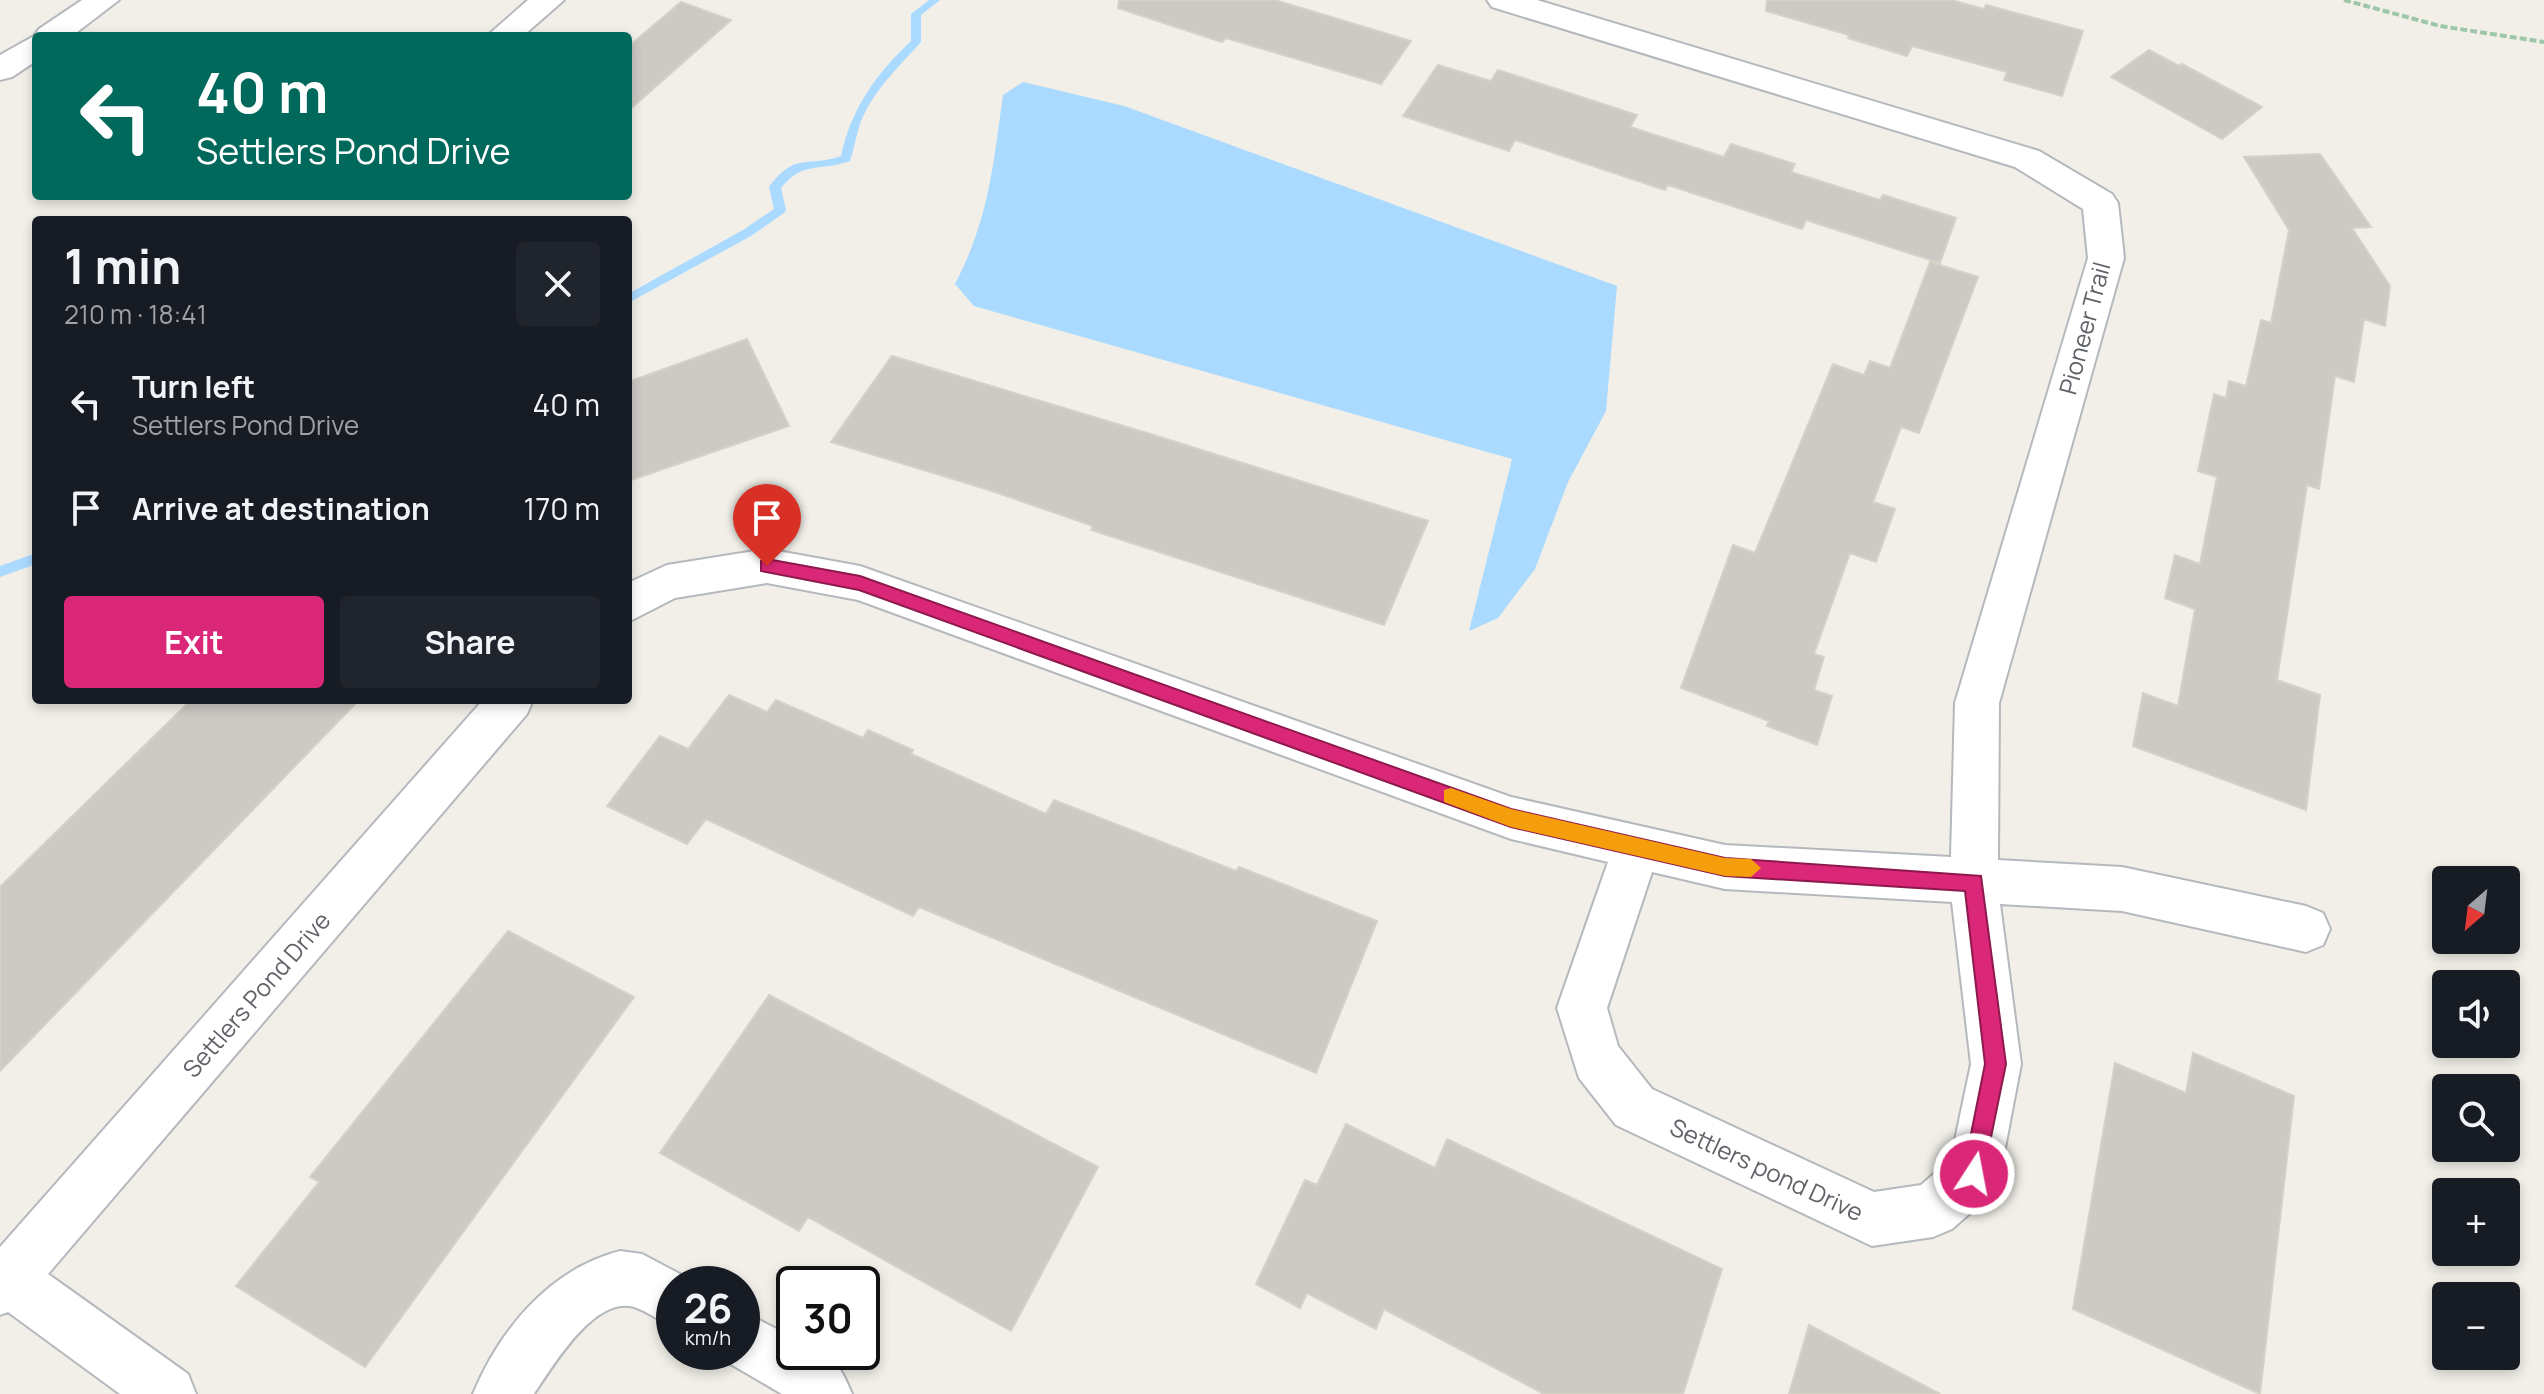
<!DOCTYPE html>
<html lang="en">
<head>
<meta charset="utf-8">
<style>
	body { margin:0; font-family:Manrope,sans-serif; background:#20242c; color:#f1f3f6; height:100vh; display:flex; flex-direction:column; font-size:30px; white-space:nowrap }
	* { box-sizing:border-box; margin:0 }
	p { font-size:26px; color:#9ea1a6 }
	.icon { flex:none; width:44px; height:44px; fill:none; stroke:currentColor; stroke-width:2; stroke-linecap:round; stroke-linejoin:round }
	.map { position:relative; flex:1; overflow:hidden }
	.details { position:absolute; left:32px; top:216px; width:600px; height:488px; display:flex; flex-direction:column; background:#171b24; border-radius:8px; box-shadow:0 4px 12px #0003 }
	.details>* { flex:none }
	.top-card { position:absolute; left:32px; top:32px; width:600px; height:168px; border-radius:8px; box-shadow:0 4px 12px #0003; background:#00695c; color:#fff; overflow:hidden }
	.needle { width:52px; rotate:208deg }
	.tools { position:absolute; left:2432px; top:866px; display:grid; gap:16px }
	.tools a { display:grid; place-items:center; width:88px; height:88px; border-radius:8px; background:#171b24; box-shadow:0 4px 12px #0003; font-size:40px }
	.speed { position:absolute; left:656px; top:1266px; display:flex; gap:16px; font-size:40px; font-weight:700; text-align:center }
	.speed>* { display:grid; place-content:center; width:104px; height:104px; border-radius:50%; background:#171b24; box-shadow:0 4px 12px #0003; line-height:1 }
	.speed small { font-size:20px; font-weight:400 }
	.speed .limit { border:4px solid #111; border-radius:12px; background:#fff; color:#111 }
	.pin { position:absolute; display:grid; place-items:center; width:68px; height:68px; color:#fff; margin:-82px -34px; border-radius:50% 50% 50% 0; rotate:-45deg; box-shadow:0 0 8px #0007 }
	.pin .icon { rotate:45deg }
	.me { position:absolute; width:88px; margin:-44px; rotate:11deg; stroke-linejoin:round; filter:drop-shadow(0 0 6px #0008) }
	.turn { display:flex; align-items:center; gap:28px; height:168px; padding:0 32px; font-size:36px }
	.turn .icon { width:104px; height:104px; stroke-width:2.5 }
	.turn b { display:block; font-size:56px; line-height:68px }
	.round { display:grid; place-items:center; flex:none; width:84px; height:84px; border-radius:8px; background:#20242c }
	.overview { display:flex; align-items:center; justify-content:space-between; height:136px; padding:0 32px }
	h1 { font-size:48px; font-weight:700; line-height:60px }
	.cta { display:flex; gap:16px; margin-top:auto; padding:16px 32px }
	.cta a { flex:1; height:92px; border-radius:8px; background:#db2777; color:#fff; font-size:32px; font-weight:700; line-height:92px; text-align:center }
	.cta a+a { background:#20242c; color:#f1f3f6 }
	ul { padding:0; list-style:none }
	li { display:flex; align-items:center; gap:24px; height:104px; padding:0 32px }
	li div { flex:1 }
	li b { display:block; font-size:30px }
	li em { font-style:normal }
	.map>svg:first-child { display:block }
	.water { fill:#aadaff }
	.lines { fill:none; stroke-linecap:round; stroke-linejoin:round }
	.stream { fill:#aadaff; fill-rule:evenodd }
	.building { fill:#cccac5; stroke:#d6d1c6; stroke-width:2 }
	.minor-casing { stroke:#b5b8bc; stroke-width:4 }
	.path { stroke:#9cc7a9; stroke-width:4; stroke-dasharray:7 3; stroke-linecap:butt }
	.minor { fill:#fff; fill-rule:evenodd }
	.route { fill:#db2777; stroke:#8e194d; stroke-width:2 }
	.slow { fill:#f59e0b }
	.labels { text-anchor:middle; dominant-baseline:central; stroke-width:7; stroke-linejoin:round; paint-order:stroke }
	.street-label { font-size:24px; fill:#5f6368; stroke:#fff }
</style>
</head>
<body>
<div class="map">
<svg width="2544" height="1394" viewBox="0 0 2544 1394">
	<rect width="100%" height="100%" fill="#f1efe8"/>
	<!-- water -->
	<path class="water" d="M1023,82L1124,106L1617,286L1606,411L1568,482L1535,569L1498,618L1469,631L1512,459L974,306L955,284C989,219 993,166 1003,95Z"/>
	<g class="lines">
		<!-- stream -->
		<path class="stream" d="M929,0H940L921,15V42C898,68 873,90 860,124C856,136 854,149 850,161C819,172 804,160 781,188L786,210L784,213L751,236L628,303V294L743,230L774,209L769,187C796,151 807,168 841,156C851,109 876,74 911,41V14Z
			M36,553V564L0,577V566Z"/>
	</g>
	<!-- building -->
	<path class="building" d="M1119,0H1275L1411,41L1381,84L1226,38L1222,42L1118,8Z
		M1767,0H1951L1984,9L1986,5L2083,31L2062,96L2004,80L2007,72L1912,46L1907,56L1848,38L1849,35L1766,11Z
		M681,2L731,20L628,111V47Z
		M2149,50L2179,66L2182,64L2262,107L2222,139L2111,77Z
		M1438,65L1491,81L1498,70L1637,115L1630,127L1724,157L1731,144L1795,164L1791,172L1880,200L1883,195L1956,218L1940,263L1806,220L1802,229L1668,185L1665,190L1515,140L1509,151L1403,116Z
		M2320,154L2371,227L2352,228L2390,286L2385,326L2364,319L2354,382L2335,376L2319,489L2307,485L2277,680L2320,695L2306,810L2133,746L2143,693L2178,706L2195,609L2165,598L2175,555L2200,564L2217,477L2198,471L2214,394L2226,398L2229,381L2246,386L2261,320L2271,323L2289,230L2244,157Z
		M1930,262L1978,277L1919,433L1901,427L1873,502L1895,509L1876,562L1850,553L1814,654L1824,657L1814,690L1832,696L1817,745L1767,726L1769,721L1681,688L1733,545L1755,553L1833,364L1864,375L1870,361L1890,368Z
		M747,339L789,426L628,481V382Z
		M892,356L1147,433L1428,521L1384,625L1091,530L1093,526L986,489L831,442Z
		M729,695L767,712L776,700L863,738L868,730L913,750L911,754L1046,814L1054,800L1236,871L1239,867L1377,921L1316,1073L919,907L913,916L706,819L687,844L607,806L660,736L688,749Z
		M191,700H359L0,1071V887Z
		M508,931L634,997L365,1367L236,1286L319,1182L310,1177Z
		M769,995L1098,1167L1011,1331L808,1217L799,1231L660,1153Z
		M2193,1053L2294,1096L2260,1394L2073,1309L2115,1063L2186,1093Z
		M1346,1124L1435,1168L1447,1139L1722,1269L1683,1394H1544L1384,1309L1376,1329L1307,1293L1300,1308L1256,1284L1305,1180L1317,1185Z
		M1809,1325L1940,1394H1789Z"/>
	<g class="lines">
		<defs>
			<path id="minor" d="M82,0H119L72,36H36V61L12,77L0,80V55L34,36L39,29Z
				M528,0H564L523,36H487Z
				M1487,0H1537L2039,151L2112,194L2118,203L2124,258L1999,703L1998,860L2122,867L2306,906L2323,913L2330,929L2323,945L2306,952L2122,911L2000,904L2021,1064L2000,1174L1993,1193L1952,1229L1933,1237L1872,1246L1616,1125L1579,1078L1557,1008L1608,862L1511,839L858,600L767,583L675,598L628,622V583L667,565L767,549L860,566L1511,797L1725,845L1951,857L1955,703L2088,258L2083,209L2015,167L1492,7ZM1652,872L1725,889L1952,902L1971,1064L1951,1159L1921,1185L1874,1192L1652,1089L1618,1046L1607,1008Z
				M483,700H533L527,714L48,1274L188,1374L196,1394H120L8,1312L0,1315V1247Z
				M620,1251L642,1254L693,1281L695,1284H674V1327C661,1322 647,1311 634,1307C594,1296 553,1366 534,1394H473C500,1329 550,1269 620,1251Z
				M742,1311L794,1338V1352C831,1352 838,1360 852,1394H782L722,1359L720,1352H742Z"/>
		</defs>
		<!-- minor casing -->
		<use href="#minor" class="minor-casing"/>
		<!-- path -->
		<path class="path" d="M2344,0L2440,26L2544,42"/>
		<!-- minor -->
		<use href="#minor" class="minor"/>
	</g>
	<!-- route -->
	<path class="route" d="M767,559L860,576L1511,809L1725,858L1981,876L2006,1064L1982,1181L1974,1184L1966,1181L1963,1174L1985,1064L1965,891L1725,876L1511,827L859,590L761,571V561Z"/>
	<!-- slow -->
	<path class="slow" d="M1451,788L1511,809L1725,858L1751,859L1761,868L1751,877L1725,876L1511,827L1444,802V790Z"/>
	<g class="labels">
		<!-- street labels -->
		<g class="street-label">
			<text transform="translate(2084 328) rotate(-75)">Pioneer Trail</text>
			<text transform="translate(256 994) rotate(-49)">Settlers Pond Drive</text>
			<text transform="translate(1767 1169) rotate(25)">Settlers pond Drive</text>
		</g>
	</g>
</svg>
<div class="tools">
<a><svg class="needle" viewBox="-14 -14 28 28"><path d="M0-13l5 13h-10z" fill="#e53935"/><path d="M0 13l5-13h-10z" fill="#9ea1a6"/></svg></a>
<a><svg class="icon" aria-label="sound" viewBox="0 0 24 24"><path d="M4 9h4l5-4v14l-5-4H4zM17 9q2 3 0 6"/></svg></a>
<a><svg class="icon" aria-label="search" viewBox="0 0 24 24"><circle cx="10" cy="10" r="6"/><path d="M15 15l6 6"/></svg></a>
<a>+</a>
<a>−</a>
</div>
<div class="speed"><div>26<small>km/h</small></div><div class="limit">30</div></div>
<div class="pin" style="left:767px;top:566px;background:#d93025"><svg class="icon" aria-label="arrive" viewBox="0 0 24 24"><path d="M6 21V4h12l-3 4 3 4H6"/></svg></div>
<svg class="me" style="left:1974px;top:1174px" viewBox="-20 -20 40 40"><circle r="17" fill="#db2777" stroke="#fff" stroke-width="3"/><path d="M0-11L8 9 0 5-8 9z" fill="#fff"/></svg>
<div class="top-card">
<div class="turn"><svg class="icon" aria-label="left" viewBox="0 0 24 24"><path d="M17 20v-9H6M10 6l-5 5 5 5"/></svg><div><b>40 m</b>Settlers Pond Drive</div></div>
</div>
<section class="details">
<div class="overview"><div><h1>1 min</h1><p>210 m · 18:41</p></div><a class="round"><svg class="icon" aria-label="close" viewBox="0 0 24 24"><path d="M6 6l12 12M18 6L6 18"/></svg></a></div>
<ul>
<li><svg class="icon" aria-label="left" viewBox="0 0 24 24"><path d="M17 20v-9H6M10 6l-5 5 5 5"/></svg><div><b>Turn left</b><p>Settlers Pond Drive</p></div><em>40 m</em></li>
<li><svg class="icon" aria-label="arrive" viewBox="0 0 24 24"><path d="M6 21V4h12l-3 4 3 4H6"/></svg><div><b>Arrive at destination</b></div><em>170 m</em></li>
</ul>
<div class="cta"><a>Exit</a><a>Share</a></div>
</section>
</div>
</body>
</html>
